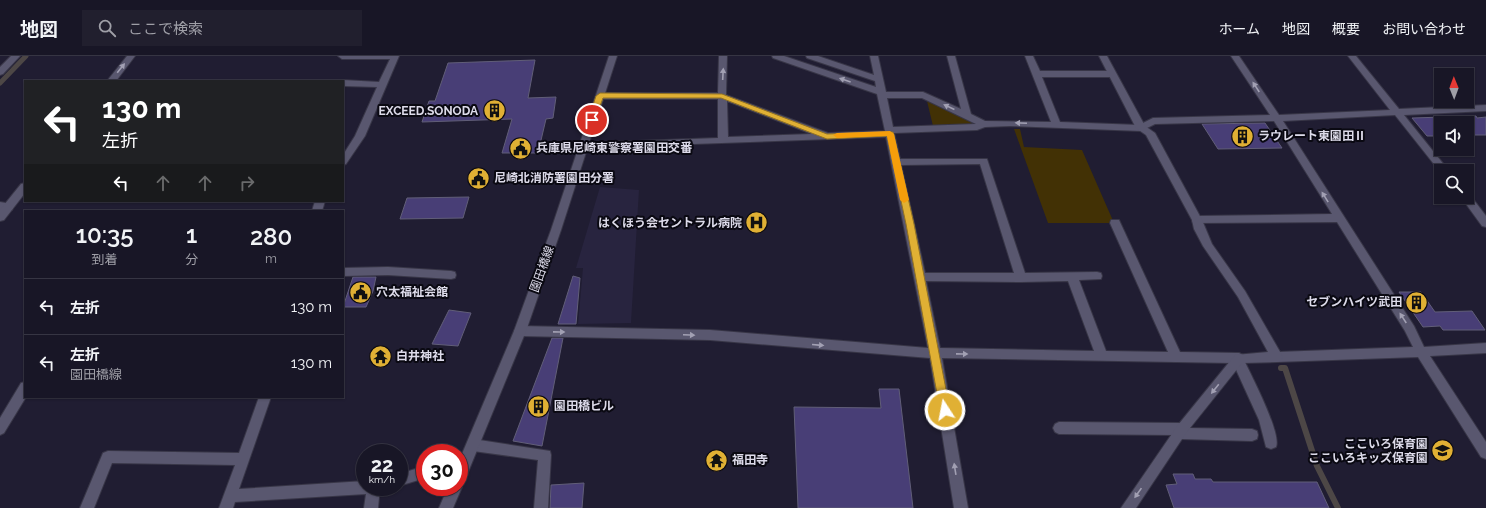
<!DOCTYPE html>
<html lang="ja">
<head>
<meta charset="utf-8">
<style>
	body { margin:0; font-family:Raleway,"Noto Sans JP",sans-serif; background:#211f2e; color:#f1f3f6; height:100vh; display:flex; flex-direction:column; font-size:15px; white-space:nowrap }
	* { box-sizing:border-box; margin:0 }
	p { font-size:13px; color:#9f9fa7 }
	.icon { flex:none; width:22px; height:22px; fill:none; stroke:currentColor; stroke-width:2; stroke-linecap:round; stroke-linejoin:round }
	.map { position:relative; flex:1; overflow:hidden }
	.sheet { position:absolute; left:24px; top:154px; width:320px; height:188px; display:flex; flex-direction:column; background:#181626; border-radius:0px; box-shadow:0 1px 3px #0004,0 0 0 1px #363543 }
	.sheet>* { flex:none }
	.guide { position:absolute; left:24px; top:24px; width:320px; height:122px; border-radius:0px; box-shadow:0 1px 3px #0004,0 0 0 1px #363543; background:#202124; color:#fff; overflow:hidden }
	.needle { width:26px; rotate:359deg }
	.buttons { position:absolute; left:1434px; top:12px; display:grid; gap:8px }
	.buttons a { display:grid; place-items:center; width:40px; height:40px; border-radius:0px; background:#181626; box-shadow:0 1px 3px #0004,0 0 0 1px #363543; font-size:20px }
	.speed { position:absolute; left:356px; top:388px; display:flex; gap:8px; font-size:20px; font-weight:700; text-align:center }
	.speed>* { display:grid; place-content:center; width:52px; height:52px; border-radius:50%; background:#181626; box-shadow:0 1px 3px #0004,0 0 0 1px #363543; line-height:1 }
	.speed small { font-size:10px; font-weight:400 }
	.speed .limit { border:6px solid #d22; background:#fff; color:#111 }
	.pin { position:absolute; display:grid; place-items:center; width:34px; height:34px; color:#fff; margin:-17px; border:2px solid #fff; border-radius:50%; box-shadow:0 1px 4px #0007 }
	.me { position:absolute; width:44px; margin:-22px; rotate:349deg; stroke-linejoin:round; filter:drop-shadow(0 0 3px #0008) }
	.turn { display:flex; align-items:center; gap:14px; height:84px; padding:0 12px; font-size:18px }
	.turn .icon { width:52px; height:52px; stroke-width:2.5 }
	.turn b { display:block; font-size:28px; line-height:34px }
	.lanes { display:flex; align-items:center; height:38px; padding:0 12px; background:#0003; justify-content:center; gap:20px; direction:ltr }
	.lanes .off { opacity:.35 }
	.eta { display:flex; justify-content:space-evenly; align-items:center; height:68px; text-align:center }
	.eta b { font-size:24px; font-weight:600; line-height:28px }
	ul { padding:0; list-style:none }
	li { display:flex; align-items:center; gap:12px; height:56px; padding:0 12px; border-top:1px solid #363543 }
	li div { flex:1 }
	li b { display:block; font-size:15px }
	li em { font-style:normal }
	header { display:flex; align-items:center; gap:24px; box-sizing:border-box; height:56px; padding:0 20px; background:#181626; border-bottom:1px solid #363543 }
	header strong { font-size:19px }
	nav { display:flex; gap:22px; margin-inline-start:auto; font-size:14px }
	.search { width:280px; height:36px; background:#211f2e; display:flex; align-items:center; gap:10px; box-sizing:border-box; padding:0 14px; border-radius:0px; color:#9f9fa7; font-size:15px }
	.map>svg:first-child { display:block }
	.built { fill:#28243f }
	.green { fill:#423105 }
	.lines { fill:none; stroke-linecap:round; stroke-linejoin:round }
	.stream-far1 { stroke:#4d4746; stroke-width:5 }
	.stream { stroke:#4d4746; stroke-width:6 }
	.building { fill:#483e76; stroke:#615e78 }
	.minor-casing { stroke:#383647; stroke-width:2 }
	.tertiary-casing { stroke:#383647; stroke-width:2 }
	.secondary-casing { stroke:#383647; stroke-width:2 }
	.minor { fill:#59576f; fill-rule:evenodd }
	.tertiary { fill:#59576f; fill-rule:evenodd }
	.secondary { fill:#59576f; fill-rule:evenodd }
	.oneway { fill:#a2a0b3 }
	.route { fill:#e0b034; stroke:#927222 }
	.slow { fill:#f59e0b }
	.labels { text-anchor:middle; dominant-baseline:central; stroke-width:4; stroke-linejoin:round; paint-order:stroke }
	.poi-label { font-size:12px; font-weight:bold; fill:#dddbea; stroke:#0a0912; text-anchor:start }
	.street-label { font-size:12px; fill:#dddbea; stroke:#0a0912 }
</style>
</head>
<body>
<header>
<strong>地図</strong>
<div class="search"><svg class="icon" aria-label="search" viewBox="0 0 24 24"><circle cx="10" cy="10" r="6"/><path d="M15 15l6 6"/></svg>ここで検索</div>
<nav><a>ホーム</a><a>地図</a><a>概要</a><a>お問い合わせ</a></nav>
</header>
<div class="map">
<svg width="1486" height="452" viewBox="0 0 1486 452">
	<rect width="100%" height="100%" fill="#201d32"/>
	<!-- built -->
	<path class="built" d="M600,131L639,134L631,267L578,268L583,212H576Z"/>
	<!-- green -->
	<path class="green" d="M927,45L978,68L933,70Z
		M1014,73H1020L1024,91L1082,94L1114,167H1048Z"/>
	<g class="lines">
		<!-- stream-far1 -->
		<path class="stream-far1" d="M0,27L26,0"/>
		<!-- stream -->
		<path class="stream" d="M1281,312H1285L1317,410L1338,452"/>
	</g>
	<!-- building -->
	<path class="building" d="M535,4L528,42L556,41L553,62L546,63L538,97H502L512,63L422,66L429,45H435L448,7Z
		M1476,60L1477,62L1486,61V79H1467V67H1441V80H1427L1412,62Z
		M1265,67L1282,92L1218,93L1202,68Z
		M469,141L463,162L400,163L407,142Z
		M573,220L580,222L576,268H558Z
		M353,221H376L373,235L366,251H343Z
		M1399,236H1421L1435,256L1472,255L1485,274H1443L1440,270L1423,271Z
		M449,254L471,257L458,290L432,288Z
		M552,282H563L542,390L513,385Z
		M879,333H899L913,452H798L794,351L881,352Z
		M1173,418H1193L1195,423H1211L1213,426H1317L1329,452H1174L1166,429L1177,428Z
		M584,427L582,452H550L551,429Z"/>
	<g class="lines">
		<defs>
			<path id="minor" d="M11,0H20L3,18L0,19V11Z
				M338,0H399L365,80L346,108L343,109V99L355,80L377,31L343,30V25H340L343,24L379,26L390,3H342Z
				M719,0H727L726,39L828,77L885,75L877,38L773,2L772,0H784L876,31L875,25L807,2L806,0H818L874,19L870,0H878L886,36H923L961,53L947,0H955L971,58L985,65L1051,66L1025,0H1033L1040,15H1111L1115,18L1111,21H1042L1060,66L1139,69L1153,62L1270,59L1231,0H1239L1279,59L1390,54L1348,0H1356L1399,53L1486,49V55L1404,59L1449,115H1441V117L1395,59L1283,65L1414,270L1424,291L1486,287V297L1430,300L1486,386V403L1481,401L1418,301L1277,306L1273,304L1271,301L1273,298L1277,296L1413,291L1405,275L1337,166L1193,167L1192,164L1193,161L1197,160L1332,158L1274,65L1155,68L1141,75L1010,70L985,71L977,74L894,77L900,103H987L1025,217L1097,216L1101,217L1102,220L1101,223L1079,224L1106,295L1168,296L1110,167L1111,164H1119L1180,296L1239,297L1243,299L1245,302L1244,304C1251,319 1282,378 1276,391L1271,393L1266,391L1259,364L1233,307L942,302L968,452H954L930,302L710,284L520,280L516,278L514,275L516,272L520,270L710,274L928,292L886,81L580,92L578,90L583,87L718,82V43H600L596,40L600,37H718ZM887,42H922L976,68L893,71ZM727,45L812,78L728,81ZM980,108L1014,217H925L901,109ZM926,225L1021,226L1068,225L1094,295L940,292Z
				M1467,138L1470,139L1486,160V171L1482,170L1461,141H1467Z
				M315,145H325L322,155H312Z
				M0,146L12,148L13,151L12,154H0Z
				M388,211L451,215L455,216L456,219L455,222L451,223L388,219L343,220V212Z
				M25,326L26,341L4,377L0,379V362L21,327Z
				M259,341H271L239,433L365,425V431H380L378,452H364L366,438L235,446L233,452H219L235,409L112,407L94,452H80L103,397L108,395L239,397Z
				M1059,366L1182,367L1186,369L1188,372L1252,373L1257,375L1258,379L1257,383L1252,385L1180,383L1176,381L1174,379L1059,378L1055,376L1053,372L1055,368Z
				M473,383L550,395L551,399L548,452H534L538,404L473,395L468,393L467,389L468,385Z
				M425,410V422L399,430V418Z"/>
			<path id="tertiary" d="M127,0H135L116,25H107Z
				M609,0H617L561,174L526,275L466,421L464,425L460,427L462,431L453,452H439L448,431H459V405L514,275L551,174Z
				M25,127V137L4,164L0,165V154L21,128Z"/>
			<path id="secondary" d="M1099,0H1107L1145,70L1155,77L1202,164L1212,188L1245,235L1283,301L1281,304L1277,306L1242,307L1186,377L1136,452H1121L1178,369L1235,299L1268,296L1238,241L1203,190L1194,173L1192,164L1146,79L1136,72Z"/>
		</defs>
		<!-- minor casing -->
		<use href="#minor" class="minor-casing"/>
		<!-- tertiary casing -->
		<use href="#tertiary" class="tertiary-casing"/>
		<!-- secondary casing -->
		<use href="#secondary" class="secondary-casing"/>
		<!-- minor -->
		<use href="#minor" class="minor"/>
		<!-- tertiary -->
		<use href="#tertiary" class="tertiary"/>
		<!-- secondary -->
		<use href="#secondary" class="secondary"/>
	</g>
	<!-- one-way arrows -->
	<defs><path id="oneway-solid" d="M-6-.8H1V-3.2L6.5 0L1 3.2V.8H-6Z"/></defs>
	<g class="oneway">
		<use href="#oneway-solid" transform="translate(121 12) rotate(-51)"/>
		<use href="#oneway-solid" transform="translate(723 18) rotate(-87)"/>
		<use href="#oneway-solid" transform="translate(845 24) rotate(-161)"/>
		<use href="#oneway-solid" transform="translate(1256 31) rotate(-123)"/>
		<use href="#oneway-solid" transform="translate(949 51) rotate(-155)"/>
		<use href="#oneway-solid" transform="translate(1021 67) rotate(-178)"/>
		<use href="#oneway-solid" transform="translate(1325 141) rotate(-122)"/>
		<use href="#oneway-solid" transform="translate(1403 262) rotate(-123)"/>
		<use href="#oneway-solid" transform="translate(559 276) rotate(1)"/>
		<use href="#oneway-solid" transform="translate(689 279) rotate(2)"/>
		<use href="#oneway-solid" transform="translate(818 289) rotate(5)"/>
		<use href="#oneway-solid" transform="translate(962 298) rotate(1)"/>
		<use href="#oneway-solid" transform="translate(1215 333) rotate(129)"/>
		<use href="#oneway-solid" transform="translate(955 413) rotate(-99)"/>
		<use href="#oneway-solid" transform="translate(1138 437) rotate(125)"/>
	</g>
	<!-- route -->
	<path class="route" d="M600,37L722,38L827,78L893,76L914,168L950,354L948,357L945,358L941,357L940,354L906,168L887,80L827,83L721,42H603L595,64L594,66H589L588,64L596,40Z"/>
	<!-- slow -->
	<path class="slow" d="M890,75L894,78L909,144L904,147L900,144L887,80L837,82L833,79L837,77Z"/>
	<!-- icons -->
	<defs>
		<symbol id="building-disc" viewBox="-11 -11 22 22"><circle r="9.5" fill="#e0b034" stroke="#0a0912"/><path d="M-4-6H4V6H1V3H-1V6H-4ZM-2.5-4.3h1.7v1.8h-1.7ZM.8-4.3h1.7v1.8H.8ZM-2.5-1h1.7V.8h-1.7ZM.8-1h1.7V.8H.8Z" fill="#111"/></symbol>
		<symbol id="civic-disc" viewBox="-11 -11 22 22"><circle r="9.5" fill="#e0b034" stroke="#0a0912"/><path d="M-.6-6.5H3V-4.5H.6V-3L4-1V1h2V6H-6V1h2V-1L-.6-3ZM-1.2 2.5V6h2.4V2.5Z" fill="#111"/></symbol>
		<symbol id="hospital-disc" viewBox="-11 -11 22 22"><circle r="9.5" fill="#e0b034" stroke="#0a0912"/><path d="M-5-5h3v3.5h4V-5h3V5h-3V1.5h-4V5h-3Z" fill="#111"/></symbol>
		<symbol id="temple-disc" viewBox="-11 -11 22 22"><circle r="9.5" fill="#e0b034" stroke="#0a0912"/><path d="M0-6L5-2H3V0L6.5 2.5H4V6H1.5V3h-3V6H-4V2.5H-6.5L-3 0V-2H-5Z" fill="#111"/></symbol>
		<symbol id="school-disc" viewBox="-11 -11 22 22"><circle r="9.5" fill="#e0b034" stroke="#0a0912"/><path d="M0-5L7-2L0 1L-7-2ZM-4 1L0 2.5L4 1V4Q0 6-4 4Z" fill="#111"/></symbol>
	</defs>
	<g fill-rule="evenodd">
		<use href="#building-disc" x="482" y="42" width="25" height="25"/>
		<use href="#building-disc" x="1230" y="68" width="25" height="25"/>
		<use href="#civic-disc" x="508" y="80" width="25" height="25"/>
		<use href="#civic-disc" x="466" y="110" width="25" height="25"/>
		<use href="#hospital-disc" x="744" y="154" width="25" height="25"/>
		<use href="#civic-disc" x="348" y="224" width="25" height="25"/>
		<use href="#building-disc" x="1404" y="234" width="25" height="25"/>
		<use href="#temple-disc" x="368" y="288" width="25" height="25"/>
		<use href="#building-disc" x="526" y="338" width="25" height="25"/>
		<use href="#school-disc" x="1430" y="382" width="25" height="25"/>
		<use href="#temple-disc" x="704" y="392" width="25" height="25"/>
	</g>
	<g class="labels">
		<!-- poi labels -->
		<g class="poi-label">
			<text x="478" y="55" text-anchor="end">EXCEED.SONODA</text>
			<text x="1258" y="80">ラウレート東園田Ⅱ</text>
			<text x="536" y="92">兵庫県尼崎東警察署園田交番</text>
			<text x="494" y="122">尼崎北消防署園田分署</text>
			<text x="742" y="167" text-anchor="end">はくほう会セントラル病院</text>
			<text x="376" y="236">穴太福祉会館</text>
			<text x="1402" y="246" text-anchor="end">セブンハイツ武田</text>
			<text x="396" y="300">白井神社</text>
			<text x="554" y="350">園田橋ビル</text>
			<text x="1428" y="388" text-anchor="end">ここいろ保育園<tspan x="1428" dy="14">ここいろキッズ保育園</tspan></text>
			<text x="732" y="404">福田寺</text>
		</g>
		<!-- street labels -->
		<g class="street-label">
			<text transform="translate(542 213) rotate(-70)">園田橋線</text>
		</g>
	</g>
</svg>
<div class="buttons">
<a><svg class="needle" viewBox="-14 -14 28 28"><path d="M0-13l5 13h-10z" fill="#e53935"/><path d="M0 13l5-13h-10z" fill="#9f9fa7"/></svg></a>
<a><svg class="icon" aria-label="sound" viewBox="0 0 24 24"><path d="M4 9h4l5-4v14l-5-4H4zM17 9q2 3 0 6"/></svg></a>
<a><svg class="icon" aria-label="search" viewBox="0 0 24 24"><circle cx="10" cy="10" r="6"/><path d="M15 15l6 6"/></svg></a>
</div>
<div class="speed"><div>22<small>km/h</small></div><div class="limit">30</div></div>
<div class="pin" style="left:592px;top:64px;background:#d93025"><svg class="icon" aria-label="arrive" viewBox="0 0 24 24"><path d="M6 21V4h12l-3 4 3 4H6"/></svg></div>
<svg class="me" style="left:945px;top:354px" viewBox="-20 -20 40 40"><circle r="17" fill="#e0b034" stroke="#fff" stroke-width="3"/><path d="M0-11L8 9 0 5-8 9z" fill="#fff"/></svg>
<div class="guide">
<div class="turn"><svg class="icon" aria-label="left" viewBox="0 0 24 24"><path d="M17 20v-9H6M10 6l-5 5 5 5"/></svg><div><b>130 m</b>左折</div></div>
<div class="lanes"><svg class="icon" aria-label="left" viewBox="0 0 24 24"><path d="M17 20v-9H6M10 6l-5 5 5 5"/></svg><svg class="icon off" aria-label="ahead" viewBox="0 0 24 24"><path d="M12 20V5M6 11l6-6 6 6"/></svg><svg class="icon off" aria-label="ahead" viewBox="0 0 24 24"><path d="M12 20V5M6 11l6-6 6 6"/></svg><svg class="icon off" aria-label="right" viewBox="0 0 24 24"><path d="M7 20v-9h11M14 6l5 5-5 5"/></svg></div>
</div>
<section class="sheet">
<div class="eta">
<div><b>10:35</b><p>到着</p></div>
<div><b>1</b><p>分</p></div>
<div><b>280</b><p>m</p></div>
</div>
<ul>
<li><svg class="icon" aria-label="left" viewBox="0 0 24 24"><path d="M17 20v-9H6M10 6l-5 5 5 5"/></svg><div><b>左折</b></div><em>130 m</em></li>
<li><svg class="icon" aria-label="left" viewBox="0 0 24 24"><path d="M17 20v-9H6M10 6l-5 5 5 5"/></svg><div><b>左折</b><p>園田橋線</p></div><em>130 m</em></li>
</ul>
</section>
</div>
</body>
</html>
